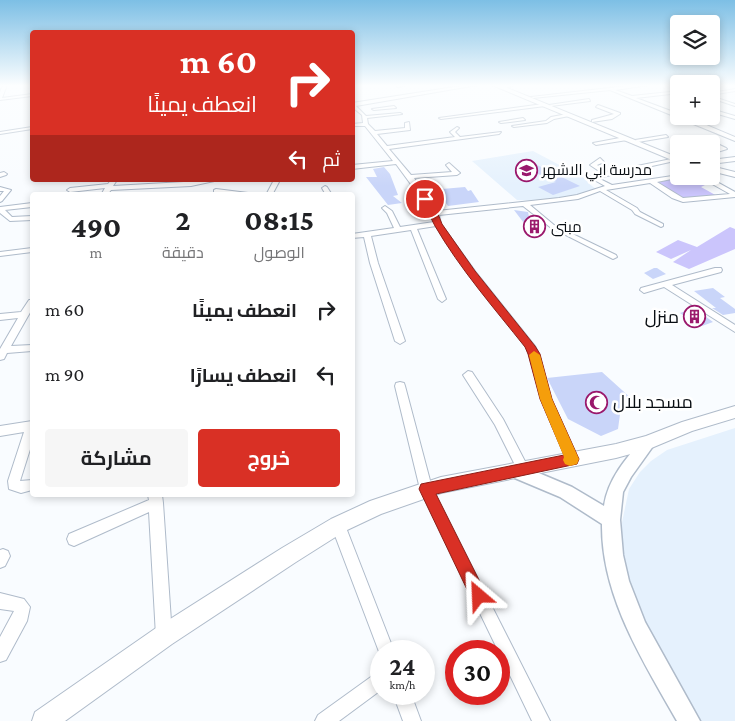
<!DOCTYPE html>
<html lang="ar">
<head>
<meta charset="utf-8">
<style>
	body { margin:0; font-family:"Crimson Pro",Cairo,serif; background:#f6f6f6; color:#202124; direction:rtl; height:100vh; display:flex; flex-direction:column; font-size:19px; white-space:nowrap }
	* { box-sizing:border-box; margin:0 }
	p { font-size:16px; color:#757577 }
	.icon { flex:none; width:28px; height:28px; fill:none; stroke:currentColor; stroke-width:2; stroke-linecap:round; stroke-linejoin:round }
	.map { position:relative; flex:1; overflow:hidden; direction:ltr }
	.panel { position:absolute; left:30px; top:192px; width:325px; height:305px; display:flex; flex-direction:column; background:#fff; border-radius:5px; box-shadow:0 2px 8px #0003; direction:rtl }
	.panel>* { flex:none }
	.top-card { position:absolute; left:30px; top:30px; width:325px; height:152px; border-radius:5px; box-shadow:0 2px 8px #0003; direction:rtl; background:#d93025; color:#fff; overflow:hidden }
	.buttons { position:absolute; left:670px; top:15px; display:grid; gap:10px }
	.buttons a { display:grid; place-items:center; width:50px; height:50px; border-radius:5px; background:#fff; box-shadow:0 2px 8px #0003; font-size:25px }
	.speed { position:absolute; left:370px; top:640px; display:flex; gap:10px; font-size:25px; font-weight:700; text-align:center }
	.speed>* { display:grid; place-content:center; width:65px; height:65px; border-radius:50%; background:#fff; box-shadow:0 2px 8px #0003; line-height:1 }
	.speed small { font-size:12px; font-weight:400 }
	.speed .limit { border:8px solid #d22; background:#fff; color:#111 }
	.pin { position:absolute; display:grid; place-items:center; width:42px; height:42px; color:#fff; margin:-21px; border:2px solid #fff; border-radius:50%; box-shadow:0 1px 5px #0007 }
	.me { position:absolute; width:55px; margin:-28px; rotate:334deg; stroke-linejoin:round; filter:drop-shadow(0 0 4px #0008) }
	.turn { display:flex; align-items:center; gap:18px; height:105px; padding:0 15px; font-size:22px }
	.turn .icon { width:65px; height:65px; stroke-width:2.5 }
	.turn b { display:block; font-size:35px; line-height:42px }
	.then { display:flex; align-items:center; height:48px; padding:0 15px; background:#0003; gap:10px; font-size:19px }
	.eta { display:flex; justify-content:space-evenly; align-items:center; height:85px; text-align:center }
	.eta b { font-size:30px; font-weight:700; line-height:35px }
	.button { display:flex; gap:10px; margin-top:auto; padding:10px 15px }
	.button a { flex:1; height:58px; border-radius:5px; background:#d93025; color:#fff; font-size:20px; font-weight:700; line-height:58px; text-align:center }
	.button a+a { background:#f6f6f6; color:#202124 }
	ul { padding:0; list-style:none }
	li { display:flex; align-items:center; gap:15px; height:65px; padding:0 15px }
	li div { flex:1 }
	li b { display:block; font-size:19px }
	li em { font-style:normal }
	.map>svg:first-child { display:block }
	.built { fill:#e5f1fd }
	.green { fill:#cbc5fc }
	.building { fill:#c9d5f9 }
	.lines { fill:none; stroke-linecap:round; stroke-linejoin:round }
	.minor-casing { stroke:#afbbca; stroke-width:2 }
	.tertiary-casing { stroke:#afbbca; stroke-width:3 }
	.secondary-casing { stroke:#afbbca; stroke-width:2 }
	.minor { fill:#fff; fill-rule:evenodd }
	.tertiary { fill:#fff; fill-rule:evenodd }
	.secondary { fill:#fff; fill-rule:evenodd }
	.route { fill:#d93025; stroke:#8d1f18 }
	.slow { fill:#f59e0b }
	.labels { text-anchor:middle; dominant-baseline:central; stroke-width:5; stroke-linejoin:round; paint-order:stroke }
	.far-poi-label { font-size:15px; fill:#090e13; stroke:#fff; text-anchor:start }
	.poi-label { font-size:18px; fill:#090e13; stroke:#fff; text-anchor:end }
</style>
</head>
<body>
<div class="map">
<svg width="735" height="721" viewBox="0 0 735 721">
	<rect width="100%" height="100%" fill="#f9fcff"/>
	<!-- built -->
	<path class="built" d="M533,151L586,179L588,183L596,189L572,196L539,201L517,200L472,161Z
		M735,428V721H695L635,610L621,546V527L629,489L640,472L651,461L667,450Z"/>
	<!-- green -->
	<path class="green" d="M688,176L705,185L701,187L719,197L685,201L651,181Z
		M730,227L735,229V249L689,269L673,262L691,250L671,259L656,252L678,240L697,247Z"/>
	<!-- building -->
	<path class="building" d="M535,164L580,186L553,195L538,187L556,182L532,171Z
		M384,167L390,174L398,195L393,196L402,203L388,205L366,177H377L373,169Z
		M439,185L442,189L465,187L468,191L471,190L479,202L448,206L439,194H434L427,186Z
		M514,210L528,212L533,235Z
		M654,268H657L666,274L653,279L644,273Z
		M713,288L725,297L720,298L735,309V313L723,315L712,308H716L694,291Z
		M691,309L698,311L713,322L702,326L699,324H695L680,313Z
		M602,372L643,409L621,407L618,429L601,436L568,419L547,378Z"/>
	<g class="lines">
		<defs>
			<path id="minor" d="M3,85H7L2,98L32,94V96L0,100V92Z
				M397,85H407L398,87L396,86Z
				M467,85H477L356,106L366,116L400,113L402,114L367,118L368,124L375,131L405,128V123L409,122L410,130L377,134L387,146L455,137L450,132L457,127L459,128L455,132L460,137L501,132L499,134L389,149L411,175L452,172L446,165L449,163L459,172L460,173L457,175L414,178L437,211L559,198L577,195L605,186L589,177L602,173L590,165L600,158L604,162L597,165L608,172L676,158L679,160L598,178L612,185L679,175V176H686L657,182L683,198L730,194L698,176H706L735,192V197L683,202L672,198L650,183L606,190L637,208L640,212L663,224V226L661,227L635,214L632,210L600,191L578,199L530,205L554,225L616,255L617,257L613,259L550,227L523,206L439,215L441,224L475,271L535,346L539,354L551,399L578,459L576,463L572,464L568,463L566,459L541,399L529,354L526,347L469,275L436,226L417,229L446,299L442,302L438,299L411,230L371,236L378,263L405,341L400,344L395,341L370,263L364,237L352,238V234L394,228L387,213L382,208L385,206L392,211L400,227L434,222L432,213L396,164L352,169V165L393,161L365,126H352V124L363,123L362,115L352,107V103Z
				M635,85H649L615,90L632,96L679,91V93L636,98L679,114V116H685L735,137V141L610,90L533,98L531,97Z
				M735,89V91L711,95V93Z
				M711,96L735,104V106L711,98Z
				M589,99L590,101L551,106L549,105Z
				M543,104L545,106L441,119L439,118Z
				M598,105L620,113V114L612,119L592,122V120L614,114L596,107Z
				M394,106L396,108L374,110L372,109Z
				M711,109L735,116V119L711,112Z
				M567,114L569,116L554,119L547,123L514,127L512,126L546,121L551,117Z
				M523,118L525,120L501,123L499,122Z
				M32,127V129L0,134V132Z
				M666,135L668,137L638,142L635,140Z
				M625,137L627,140L596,145L593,143Z
				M709,140L726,148L727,149L711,154V150L719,149L707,143Z
				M735,157V161L711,164V160Z
				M4,172L7,174L6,175L0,177V173Z
				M111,180H117L113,186L219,180L191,186L111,190L107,195H101L105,188L70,192L67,190L70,188L108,184Z
				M274,180H280L272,195H266Z
				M325,186L327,187L332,195H326L322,188Z
				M0,187L11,190L2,201L0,202V196L4,191H0Z
				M216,189L248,193L251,195H233L214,192V190Z
				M32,203V207L5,210L12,217L32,216V220L10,221L0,213V207Z
				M32,248V252L0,256V252Z
				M715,268H721L722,270L721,272L672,285L735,325V332L664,287L644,293L640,290L641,288Z
				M29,300H32V309L11,346L32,345V351L7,353L4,359L0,360V349L18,318L0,320V314L21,312Z
				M468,371L472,372L503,419L529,469L527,473L523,474L519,473L495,425L463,375Z
				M400,382L404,383L405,386L432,488L550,721H532L420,489L395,386L396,383Z
				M32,421V443L20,481L32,480V490L21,493L9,489L8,481L24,432L0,436V426Z
				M148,495H162L163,503L172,636L170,642L164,644L158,642L156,636L149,512L74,546L69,544L67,539L69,534L149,500Z
				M338,518L343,520L345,525L394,651H381V657L331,525L333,520Z
				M3,549L8,551L10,556L5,566L0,568V550Z
				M0,593L24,599L30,607L27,621L6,660L0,662V637L14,611L0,609Z
				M381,671V690L339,721H315L318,715L375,674Z
				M393,694H411L421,721H403Z"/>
			<path id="tertiary" d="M506,85H513L503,89L501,88Z
				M649,436L654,438L656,442L631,477L623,492L620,520L623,555L629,581L645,622L700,721H677C643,661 601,596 602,524L560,497L510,476L508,471L510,466L516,464L522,466L572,487L604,506C608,479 626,458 644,438Z"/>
			<path id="secondary" d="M492,85H500L679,158V163Z
				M711,166L735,172V177L711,171Z
				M735,406V418L692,431L649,449L616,458L441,493L381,514L345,531L296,562L172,644L65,721H32L35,712L156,628L282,548L331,519L370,501L441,477L616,444L646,436L682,422Z"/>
		</defs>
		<!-- minor casing -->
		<use href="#minor" class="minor-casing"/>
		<!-- tertiary casing -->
		<use href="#tertiary" class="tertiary-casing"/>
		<!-- secondary casing -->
		<use href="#secondary" class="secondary-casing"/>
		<!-- minor -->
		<use href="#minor" class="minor"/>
		<!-- tertiary -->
		<use href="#tertiary" class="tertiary"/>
		<!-- secondary -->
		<use href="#secondary" class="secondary"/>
	</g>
	<!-- sky -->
	<linearGradient id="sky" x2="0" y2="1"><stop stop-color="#7dbfe5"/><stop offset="0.46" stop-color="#fcfeff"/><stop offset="1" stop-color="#fcfeff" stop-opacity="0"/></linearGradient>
	<rect width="735" height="186" fill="url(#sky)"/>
	<!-- route -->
	<path class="route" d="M422,197H428L438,214L442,224L475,271L535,346L540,354L552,399L579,459L577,464L572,465L436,494L487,596L485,602L479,605L473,602L419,489L421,484L564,455L540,399L528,354L525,347C494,308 460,269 435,226C430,217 427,208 421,199Z"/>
	<!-- slow -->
	<path class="slow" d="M534,351L540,355L552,399L579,459L577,464L570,466L565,464L563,460L564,457L540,399L529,355Z"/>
	<!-- icons -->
	<defs>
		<symbol id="school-ring" viewBox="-11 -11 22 22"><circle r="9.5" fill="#fff" stroke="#9a186c" stroke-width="1.5"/><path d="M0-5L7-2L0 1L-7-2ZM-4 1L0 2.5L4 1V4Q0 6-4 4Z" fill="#9a186c"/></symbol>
		<symbol id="building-ring" viewBox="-11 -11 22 22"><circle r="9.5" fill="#fff" stroke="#9a186c" stroke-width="1.5"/><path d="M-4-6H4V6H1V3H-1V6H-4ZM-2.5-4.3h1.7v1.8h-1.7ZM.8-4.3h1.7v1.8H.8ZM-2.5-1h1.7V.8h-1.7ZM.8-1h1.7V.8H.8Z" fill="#9a186c"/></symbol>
		<symbol id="mosque-ring" viewBox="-11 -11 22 22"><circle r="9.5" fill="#fff" stroke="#9a186c" stroke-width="1.5"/><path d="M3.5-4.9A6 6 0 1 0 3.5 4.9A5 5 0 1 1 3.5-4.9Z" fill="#9a186c"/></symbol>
	</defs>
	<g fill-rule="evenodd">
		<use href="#school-ring" x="514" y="158" width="25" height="25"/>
		<use href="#building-ring" x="522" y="214" width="25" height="25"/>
		<use href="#building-ring" x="682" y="304" width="25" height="25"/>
		<use href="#mosque-ring" x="584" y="390" width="25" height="25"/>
	</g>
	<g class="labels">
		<!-- far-poi labels -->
		<g class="far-poi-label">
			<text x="542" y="170">مدرسة ابي الاشهر</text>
			<text x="551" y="227">مبنى</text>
		</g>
		<!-- poi labels -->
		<g class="poi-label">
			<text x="679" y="317">منزل</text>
			<text x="613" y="402" text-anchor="start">مسجد بلال</text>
		</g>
	</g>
</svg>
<div class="buttons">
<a><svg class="icon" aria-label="layers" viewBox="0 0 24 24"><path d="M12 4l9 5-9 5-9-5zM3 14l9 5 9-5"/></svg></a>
<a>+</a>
<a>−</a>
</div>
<div class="speed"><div>24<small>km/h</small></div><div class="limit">30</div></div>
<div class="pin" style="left:425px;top:199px;background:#d93025"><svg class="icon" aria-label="arrive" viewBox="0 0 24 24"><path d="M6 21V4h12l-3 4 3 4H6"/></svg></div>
<svg class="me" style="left:479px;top:596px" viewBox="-20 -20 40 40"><path d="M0-17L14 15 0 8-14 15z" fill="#d93025" stroke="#fff" stroke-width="4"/></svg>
<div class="top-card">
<div class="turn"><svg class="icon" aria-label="right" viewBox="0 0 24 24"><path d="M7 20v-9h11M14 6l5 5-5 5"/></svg><div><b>60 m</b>انعطف يمينًا</div></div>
<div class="then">ثم<svg class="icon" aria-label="left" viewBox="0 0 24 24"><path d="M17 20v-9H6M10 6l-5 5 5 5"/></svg></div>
</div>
<section class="panel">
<div class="eta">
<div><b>08:15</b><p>الوصول</p></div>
<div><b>2</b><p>دقيقة</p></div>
<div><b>490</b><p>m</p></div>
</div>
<ul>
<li><svg class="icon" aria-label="right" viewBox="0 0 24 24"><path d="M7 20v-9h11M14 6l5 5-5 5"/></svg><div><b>انعطف يمينًا</b></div><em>60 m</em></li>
<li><svg class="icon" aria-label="left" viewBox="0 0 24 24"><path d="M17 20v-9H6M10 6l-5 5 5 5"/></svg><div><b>انعطف يسارًا</b></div><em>90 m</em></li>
</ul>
<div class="button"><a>خروج</a><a>مشاركة</a></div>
</section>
</div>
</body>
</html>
